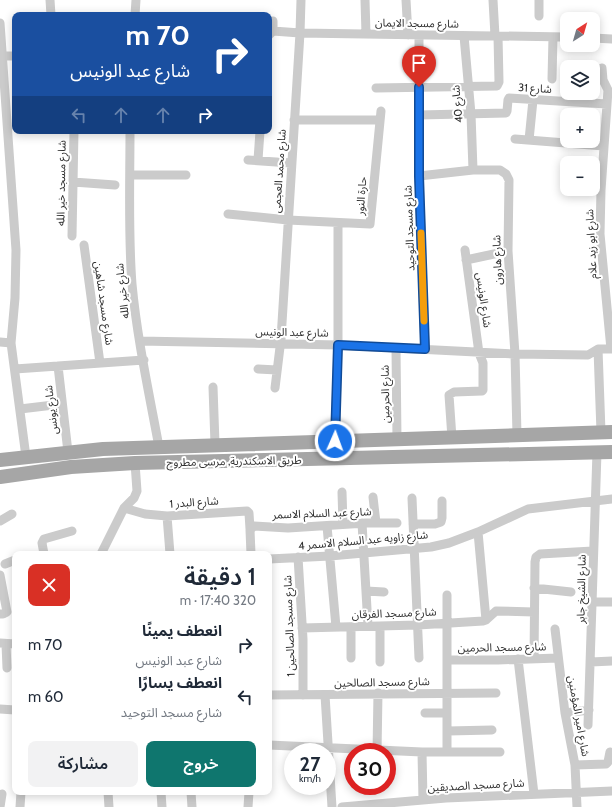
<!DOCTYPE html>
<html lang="ar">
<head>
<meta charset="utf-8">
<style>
	body { margin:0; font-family:Cabin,"Noto Sans Arabic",sans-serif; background:#f2f2f3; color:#1f2937; direction:rtl; height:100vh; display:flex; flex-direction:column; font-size:15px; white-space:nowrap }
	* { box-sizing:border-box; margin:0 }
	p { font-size:13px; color:#747a83 }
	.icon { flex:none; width:22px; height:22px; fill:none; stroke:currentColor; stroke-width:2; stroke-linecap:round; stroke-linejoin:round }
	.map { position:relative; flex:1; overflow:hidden; direction:ltr }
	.details { position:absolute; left:12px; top:551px; width:260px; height:244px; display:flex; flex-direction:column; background:#fff; border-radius:8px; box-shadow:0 2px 10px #0003; direction:rtl }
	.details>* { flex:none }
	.top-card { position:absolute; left:12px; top:12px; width:260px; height:122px; border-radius:8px; box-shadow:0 2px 10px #0003; direction:rtl; background:#1a4fa0; color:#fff; overflow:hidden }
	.needle { width:26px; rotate:37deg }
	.fabs { position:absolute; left:560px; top:12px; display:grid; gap:8px }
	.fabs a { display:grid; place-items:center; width:40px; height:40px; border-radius:8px; background:#fff; box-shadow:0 2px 10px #0003; font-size:20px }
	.speed { position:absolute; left:284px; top:743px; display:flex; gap:8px; font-size:20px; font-weight:700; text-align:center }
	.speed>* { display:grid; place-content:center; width:52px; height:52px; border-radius:50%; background:#fff; box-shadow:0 2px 10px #0003; line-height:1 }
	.speed small { font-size:10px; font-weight:400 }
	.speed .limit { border:6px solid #d22; background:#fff; color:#111 }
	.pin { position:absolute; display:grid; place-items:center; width:34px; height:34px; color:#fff; margin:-41px -17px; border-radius:50% 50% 50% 0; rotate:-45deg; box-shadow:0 0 4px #0007 }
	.pin .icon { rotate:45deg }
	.me { position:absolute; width:44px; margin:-22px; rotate:2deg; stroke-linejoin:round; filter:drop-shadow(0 0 3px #0008) }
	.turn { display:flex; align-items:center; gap:14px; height:84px; padding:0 16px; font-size:18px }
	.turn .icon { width:52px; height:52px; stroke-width:2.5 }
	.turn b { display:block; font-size:28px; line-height:34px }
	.lanes { display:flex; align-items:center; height:38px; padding:0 16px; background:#0003; justify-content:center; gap:20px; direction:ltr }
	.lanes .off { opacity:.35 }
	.round { display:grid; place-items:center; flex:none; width:42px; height:42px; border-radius:8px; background:#f2f2f3 }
	.head { display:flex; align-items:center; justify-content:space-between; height:68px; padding:0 16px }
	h1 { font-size:24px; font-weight:600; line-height:30px }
	.primary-button { display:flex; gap:8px; margin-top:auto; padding:8px 16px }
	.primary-button a { flex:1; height:46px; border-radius:8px; background:#0f766e; color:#fff; font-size:16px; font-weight:600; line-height:46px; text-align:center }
	.primary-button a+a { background:#f2f2f3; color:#1f2937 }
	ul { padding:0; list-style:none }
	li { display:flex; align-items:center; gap:12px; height:52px; padding:0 16px }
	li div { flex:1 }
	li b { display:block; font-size:15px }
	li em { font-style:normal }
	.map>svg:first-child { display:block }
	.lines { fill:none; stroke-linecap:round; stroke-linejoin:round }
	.minor { stroke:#cbcbcb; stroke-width:9 }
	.primary { stroke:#a6a6a6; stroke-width:14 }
	.route-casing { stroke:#114b97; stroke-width:10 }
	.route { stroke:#1a73e8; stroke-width:7 }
	.slow { stroke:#f59e0b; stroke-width:7 }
	.labels { text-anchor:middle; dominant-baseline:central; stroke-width:4; stroke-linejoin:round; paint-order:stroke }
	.street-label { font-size:11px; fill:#2e2e2e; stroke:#fff }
</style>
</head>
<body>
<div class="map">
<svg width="612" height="807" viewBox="0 0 612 807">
	<rect width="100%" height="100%" fill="#fff"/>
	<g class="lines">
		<!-- minor -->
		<path class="minor" d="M50,0L51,15
			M365,0L366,34
			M406,0L408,35
			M493,0L495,36
			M539,0V16
			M135,15L136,0
			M0,23L16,250L15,298L11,343L26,457
			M273,31V21
			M269,35L273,31L300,33L567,37
			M419,35V176L425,349
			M464,36L471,114L473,170
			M593,38L612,39
			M2,56H15
			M602,68L603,80L608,90L601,190L600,234L611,349
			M552,79L553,37
			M376,88L497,86L499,82L498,36
			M419,115L506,113L507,111L508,100L509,98L607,104
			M294,120H380
			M130,131C130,182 128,233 132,284C137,338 149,393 159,447
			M515,139L604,146
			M529,140L533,100
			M248,160L291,163
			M258,160L260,131
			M130,175H186
			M419,176L473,170H500L506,174L509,180L508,251L515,354L517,435
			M73,182L115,185
			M228,214L288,220L370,224L381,111
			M72,236L74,131
			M84,245L100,363
			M466,260L508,251
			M140,341L338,345L515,354L588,355L598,349H612
			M0,342L11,343
			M396,349L397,440
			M598,349L601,432
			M58,366L68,452
			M15,369L144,360
			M258,369L277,370
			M213,387L215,444
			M275,388L281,339L300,33L301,0
			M20,409L62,404
			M452,438L449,395L454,392L482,391L483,390V363L479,353L465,250
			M335,441L338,345V223
			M342,492L343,524
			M373,497L376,523
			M412,498L419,658
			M124,508L145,514L167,516L247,511L249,513L250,529
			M167,516L170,554
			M0,521L12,514
			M362,523L368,626
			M413,524H435L441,522L442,518V501
			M327,526L336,627
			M478,532L486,620
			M44,554L42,543L44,539L72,531
			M101,554L124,508L134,498L137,491L135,463
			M251,554L250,530L254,526L288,528L366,523H397
			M298,557L303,639V695
			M269,559L330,556L431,547L449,543L478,532L528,509L612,499
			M5,564L15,560
			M534,588L571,592
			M366,591L384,592
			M447,595V752
			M593,602H612
			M0,614H3L7,612L0,575
			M380,626V662
			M351,627V658
			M302,628L418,625L483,621L486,620L496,611L534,612
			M555,629L565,713L575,765L577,807
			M0,643L15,644
			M6,644L7,668
			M518,659L534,794
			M534,659L535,562L536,557L540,554L593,551
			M447,660H498L558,658
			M591,662L612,661
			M269,695L496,693
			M325,695L332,807
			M0,709L15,710
			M425,713H447
			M565,713L589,710
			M588,725L597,452
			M448,731L492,730
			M269,745L422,752H500
			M377,752L378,693
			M422,752L423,800
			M575,765L606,764L608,762L610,752
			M376,787V786
			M108,792L109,807
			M161,792L162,807
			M191,792L192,807
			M0,807L2,794
			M20,807L21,792
			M248,807L249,792
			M342,807L446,798L612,791"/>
		<!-- primary -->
		<path class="primary" d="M0,460L103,449L612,432
			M0,477L71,467L135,463L612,452"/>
	</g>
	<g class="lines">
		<defs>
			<path id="route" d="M335,441L338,345L425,349L419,176V87"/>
		</defs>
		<!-- route casing -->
		<use href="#route" class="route-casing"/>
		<!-- route -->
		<use href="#route" class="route"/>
		<!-- slow -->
		<path class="slow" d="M421,233L424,321"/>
	</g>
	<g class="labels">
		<!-- street labels -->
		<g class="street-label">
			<text transform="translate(417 23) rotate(1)">شارع مسجد الايمان</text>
			<text transform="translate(535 88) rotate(3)">شارع 31</text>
			<text transform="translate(457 104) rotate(-95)">شارع 40</text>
			<text transform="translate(279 171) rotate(-86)">شارع محمد العجمى</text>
			<text transform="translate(61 183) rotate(-89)">شارع مسجد خير الله</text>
			<text transform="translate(361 196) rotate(-86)">حارة النور</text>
			<text transform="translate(409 228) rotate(-92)">شارع مسجد التوحيد</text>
			<text transform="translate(591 244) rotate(-93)">شارع ابو زيد علام</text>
			<text transform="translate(497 260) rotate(-92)">شارع هارون</text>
			<text transform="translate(122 291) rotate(-96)">شارع خير الله</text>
			<text transform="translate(484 300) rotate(82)">شارع الونيس</text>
			<text transform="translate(104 303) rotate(82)">شارع مسجد شاهين</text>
			<text transform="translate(292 332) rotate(1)">شارع عبد الونيس</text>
			<text transform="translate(385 394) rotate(-91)">شارع الحرمين</text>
			<text transform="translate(51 410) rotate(-97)">شارع يونس</text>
			<text transform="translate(234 461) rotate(-1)">طريق الاسكندرية, مرسى مطروح</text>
			<text transform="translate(194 502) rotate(-4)">شارع البدر 1</text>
			<text transform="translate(322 513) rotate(-2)">شارع عبد السلام الاسمر</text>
			<text transform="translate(363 540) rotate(-5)">شارع زاويه عبد السلام الاسمر 4</text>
			<text transform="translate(581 589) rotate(-89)">شارع الشيخ جابر</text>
			<text transform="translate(394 613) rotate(-2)">شارع مسجد الفرقان</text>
			<text transform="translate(289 626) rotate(-92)">شارع مسجد الصالحين 1</text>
			<text transform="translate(502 647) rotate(-1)">شارع مسجد الحرمين</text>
			<text transform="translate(382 682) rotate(-1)">شارع مسجد الصالحين</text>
			<text transform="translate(579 716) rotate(80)">شارع امير المؤمنين</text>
			<text transform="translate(476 785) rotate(-3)">شارع مسجد الصديقين</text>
		</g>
	</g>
</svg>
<div class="fabs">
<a><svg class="needle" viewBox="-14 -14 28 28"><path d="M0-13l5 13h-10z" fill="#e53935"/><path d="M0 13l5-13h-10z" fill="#747a83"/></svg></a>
<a><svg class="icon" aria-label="layers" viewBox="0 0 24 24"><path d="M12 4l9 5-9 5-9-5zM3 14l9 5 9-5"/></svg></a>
<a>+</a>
<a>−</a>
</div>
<div class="speed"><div>27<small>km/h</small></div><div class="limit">30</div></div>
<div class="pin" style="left:419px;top:87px;background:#d93025"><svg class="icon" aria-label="arrive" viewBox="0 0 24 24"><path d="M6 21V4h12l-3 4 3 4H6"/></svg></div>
<svg class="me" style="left:335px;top:441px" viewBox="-20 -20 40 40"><circle r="17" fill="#1a73e8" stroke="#fff" stroke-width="3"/><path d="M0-11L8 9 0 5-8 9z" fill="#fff"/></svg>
<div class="top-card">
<div class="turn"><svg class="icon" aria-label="right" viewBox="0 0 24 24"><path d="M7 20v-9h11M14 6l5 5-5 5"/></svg><div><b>70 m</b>شارع عبد الونيس</div></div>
<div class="lanes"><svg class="icon off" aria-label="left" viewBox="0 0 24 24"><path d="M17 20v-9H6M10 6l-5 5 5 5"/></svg><svg class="icon off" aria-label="ahead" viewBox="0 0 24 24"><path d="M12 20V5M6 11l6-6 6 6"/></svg><svg class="icon off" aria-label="ahead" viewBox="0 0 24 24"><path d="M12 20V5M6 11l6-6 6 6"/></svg><svg class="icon" aria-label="right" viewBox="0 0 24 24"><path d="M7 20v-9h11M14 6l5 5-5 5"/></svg></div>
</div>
<section class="details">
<div class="head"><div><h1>1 دقيقة</h1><p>320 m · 17:40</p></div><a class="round" style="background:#d93025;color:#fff"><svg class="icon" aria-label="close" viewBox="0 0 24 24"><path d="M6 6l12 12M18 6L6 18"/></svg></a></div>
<ul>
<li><svg class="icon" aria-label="right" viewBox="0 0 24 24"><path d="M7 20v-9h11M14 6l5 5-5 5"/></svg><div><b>انعطف يمينًا</b><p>شارع عبد الونيس</p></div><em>70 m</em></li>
<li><svg class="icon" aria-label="left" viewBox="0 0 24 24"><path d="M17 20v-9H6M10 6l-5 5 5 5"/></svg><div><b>انعطف يسارًا</b><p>شارع مسجد التوحيد</p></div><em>60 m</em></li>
</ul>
<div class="primary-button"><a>خروج</a><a>مشاركة</a></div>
</section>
</div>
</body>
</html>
